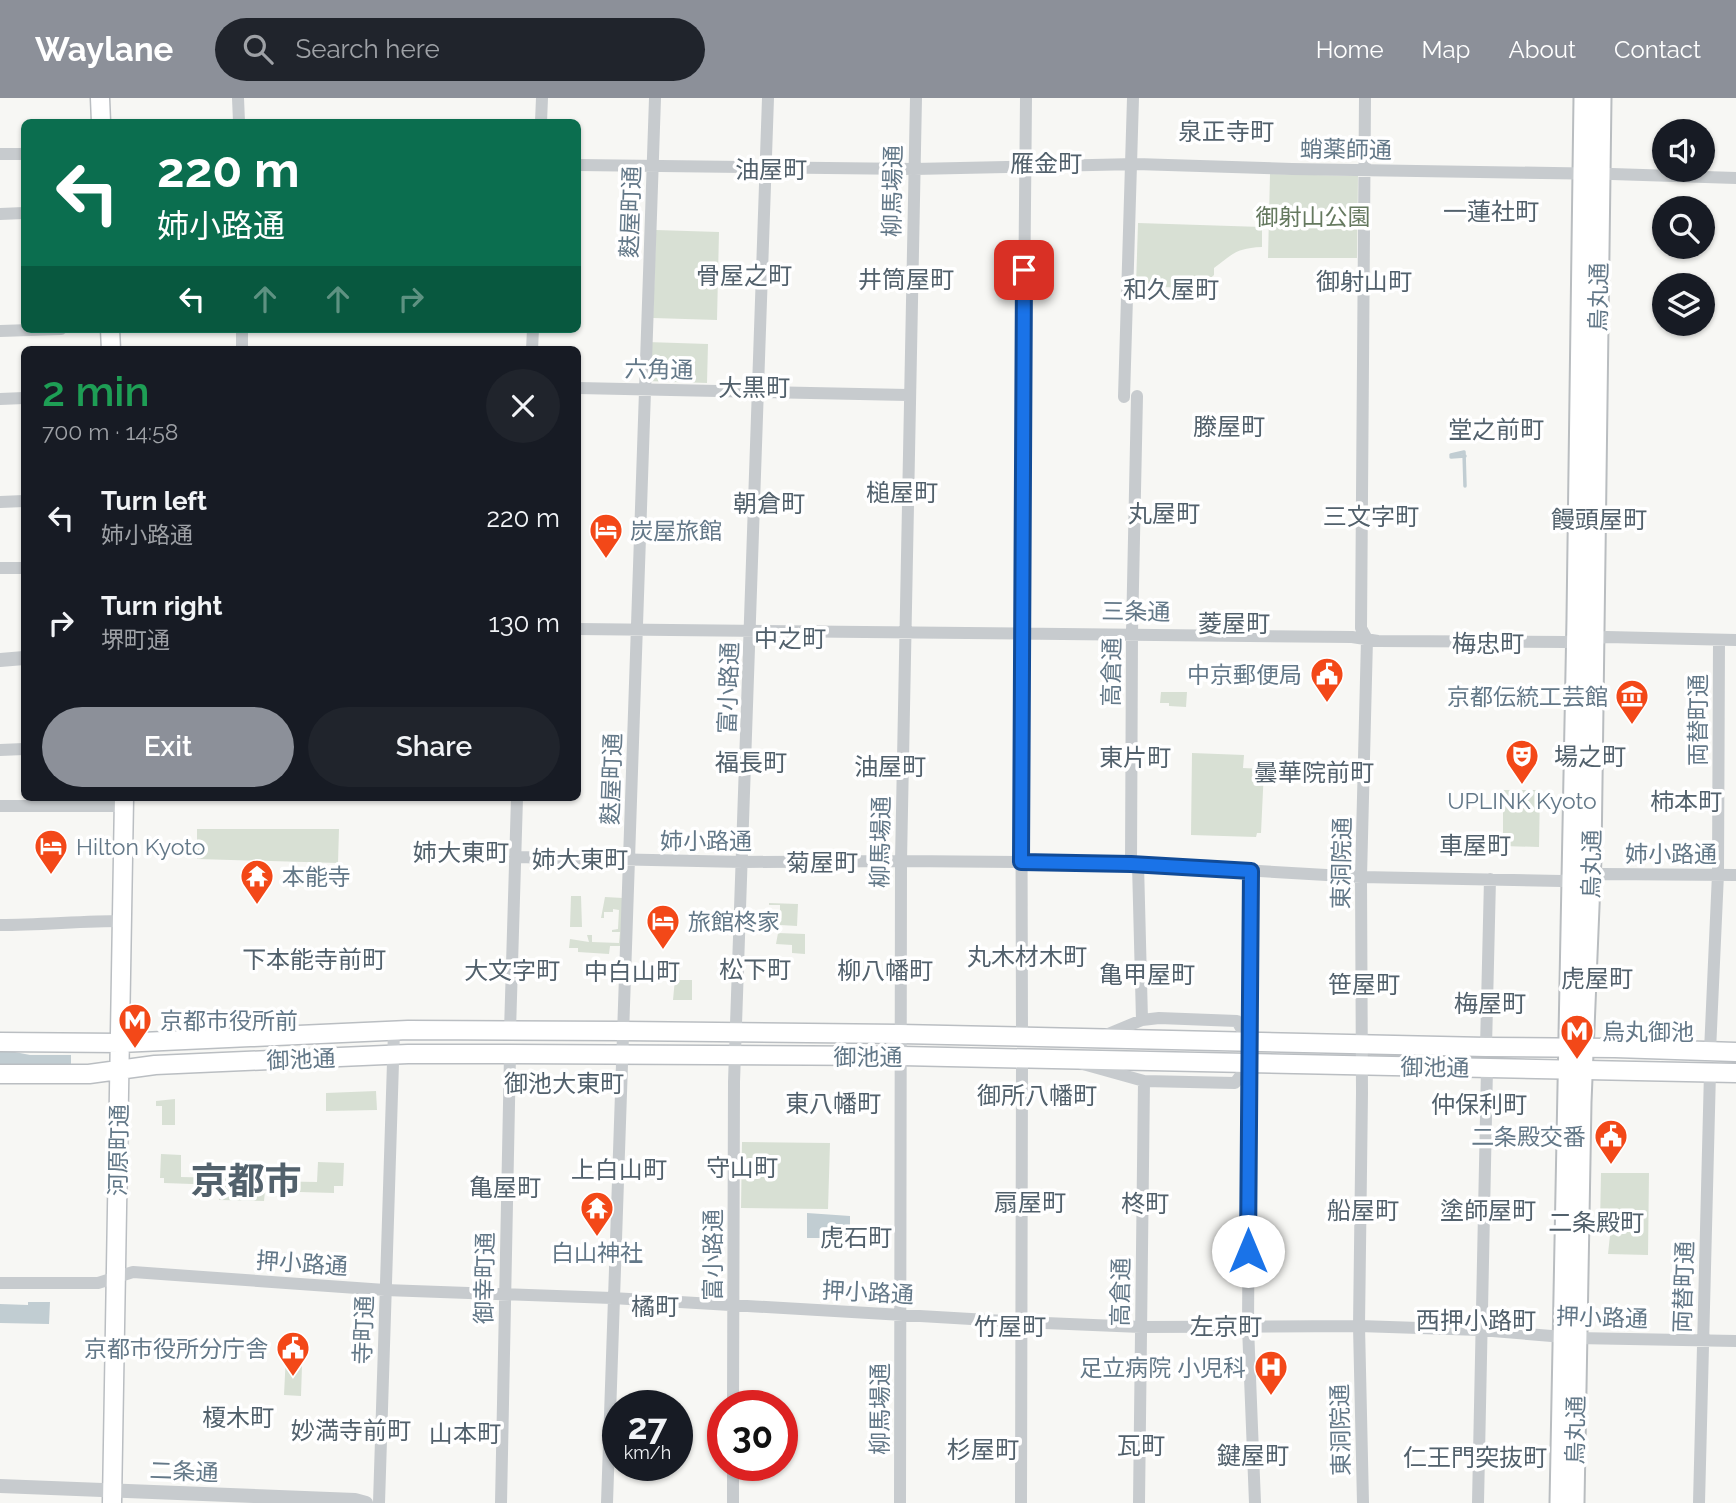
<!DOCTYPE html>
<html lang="en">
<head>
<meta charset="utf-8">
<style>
	body { margin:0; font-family:Raleway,"Noto Sans JP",sans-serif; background:#20242c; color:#f1f3f6; height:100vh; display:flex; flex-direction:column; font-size:26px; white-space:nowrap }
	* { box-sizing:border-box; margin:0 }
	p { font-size:23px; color:#9ea1a6 }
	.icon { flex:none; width:38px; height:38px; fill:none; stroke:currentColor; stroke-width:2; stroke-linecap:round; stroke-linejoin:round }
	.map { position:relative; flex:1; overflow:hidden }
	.sheet { position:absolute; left:21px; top:248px; width:560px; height:455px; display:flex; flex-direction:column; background:#171b24; border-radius:10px; box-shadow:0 2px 5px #0004 }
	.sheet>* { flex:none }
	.guide { position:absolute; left:21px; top:21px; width:560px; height:214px; border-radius:10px; box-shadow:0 2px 5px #0004; background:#0b6e4f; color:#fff; overflow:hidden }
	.tools { position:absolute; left:1652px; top:21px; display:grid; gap:14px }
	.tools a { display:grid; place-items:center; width:63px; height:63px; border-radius:50%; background:#171b24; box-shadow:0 2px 5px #0004; font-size:35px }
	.speed { position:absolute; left:602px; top:1292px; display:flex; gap:14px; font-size:35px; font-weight:700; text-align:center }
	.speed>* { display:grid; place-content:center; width:91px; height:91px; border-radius:50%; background:#171b24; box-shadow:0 2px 5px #0004; line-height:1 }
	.speed small { font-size:18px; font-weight:400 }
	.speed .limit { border:10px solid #d22; background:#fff; color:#111 }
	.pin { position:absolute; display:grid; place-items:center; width:60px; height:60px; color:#fff; margin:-30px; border-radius:14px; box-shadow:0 4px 10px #0006 }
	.me { position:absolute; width:77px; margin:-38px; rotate:0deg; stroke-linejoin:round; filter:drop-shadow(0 0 5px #0008) }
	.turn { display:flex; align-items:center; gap:24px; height:147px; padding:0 21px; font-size:32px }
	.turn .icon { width:91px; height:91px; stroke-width:2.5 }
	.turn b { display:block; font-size:49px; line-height:60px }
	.lanes { display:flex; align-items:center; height:66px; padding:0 21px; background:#0003; justify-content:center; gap:35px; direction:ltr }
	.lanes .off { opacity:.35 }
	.round { display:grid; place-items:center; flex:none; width:74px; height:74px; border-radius:37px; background:#20242c }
	.head { display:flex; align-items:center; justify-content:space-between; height:119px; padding:0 21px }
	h1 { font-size:42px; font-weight:600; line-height:52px; color:#1e9e55 }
	.action { display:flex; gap:14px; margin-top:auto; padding:14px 21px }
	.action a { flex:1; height:80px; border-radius:42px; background:#8c9099; color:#fff; font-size:28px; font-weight:600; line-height:80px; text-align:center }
	.action a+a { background:#20242c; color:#f1f3f6 }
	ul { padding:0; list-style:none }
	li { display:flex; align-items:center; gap:21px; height:105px; padding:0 21px }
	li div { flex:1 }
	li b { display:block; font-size:26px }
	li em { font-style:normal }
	header { display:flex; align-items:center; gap:42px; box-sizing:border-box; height:98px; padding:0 35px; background:#8c9099; color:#fff }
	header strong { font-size:33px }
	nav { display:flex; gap:38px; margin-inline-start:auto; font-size:24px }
	.search { width:490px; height:63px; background:#20242c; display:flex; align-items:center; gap:18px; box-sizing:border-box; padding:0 24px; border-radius:38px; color:#9ea1a6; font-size:26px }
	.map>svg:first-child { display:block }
	.green { fill:#d8e0d4 }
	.water { fill:#c1cdd2 }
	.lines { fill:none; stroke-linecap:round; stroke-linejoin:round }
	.stream { stroke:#c1cdd2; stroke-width:3.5 }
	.primary-casing { stroke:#babec2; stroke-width:21 }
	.trunk-casing { stroke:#b9bdc0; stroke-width:23 }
	.minor { stroke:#c7cbce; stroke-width:12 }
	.tertiary { stroke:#c7cbce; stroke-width:14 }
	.primary { stroke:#fff; stroke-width:18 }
	.trunk { stroke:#fff; stroke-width:19 }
	.route-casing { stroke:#114b97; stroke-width:18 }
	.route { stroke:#1a73e8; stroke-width:12 }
	.labels { text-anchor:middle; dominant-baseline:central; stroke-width:7; stroke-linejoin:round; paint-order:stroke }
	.street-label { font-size:23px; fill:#637888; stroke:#fff }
	.park-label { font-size:23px; fill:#65795f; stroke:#fff }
	.poi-label { font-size:23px; fill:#637888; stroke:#fff; text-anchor:start }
	.neighbourhood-label { font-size:24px; fill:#52616c; stroke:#fff }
	.town-label { font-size:37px; font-weight:bold; fill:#52616c; stroke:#fff }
</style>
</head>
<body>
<header>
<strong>Waylane</strong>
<div class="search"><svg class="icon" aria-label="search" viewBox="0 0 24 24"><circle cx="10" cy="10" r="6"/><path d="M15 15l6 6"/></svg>Search here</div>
<nav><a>Home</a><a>Map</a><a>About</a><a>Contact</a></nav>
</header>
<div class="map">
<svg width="1736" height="1405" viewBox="0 0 1736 1405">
	<rect width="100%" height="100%" fill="#f7f7f4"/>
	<!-- green -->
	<path class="green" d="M1270,76L1358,78L1357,160H1268Z
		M1138,125L1262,129V149C1236,150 1233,156 1214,170V177L1203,187L1190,188L1189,190L1136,188Z
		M656,132L719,134L717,222L653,220Z
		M647,244L708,246L707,285L646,283Z
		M1161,594H1187L1186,609L1169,608V605H1160Z
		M1192,655L1244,657L1243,670L1264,671L1261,735H1257L1256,739L1191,737Z
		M1503,692H1540L1539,749L1503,748Z
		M197,731H339L338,765L197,761Z
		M571,798H581L582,829H570Z
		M605,799L623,800L621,848H610L609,856L578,854V850H569L570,841L589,844L587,837H592V844L619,845L620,834H612V832L618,831L619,812L613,811V814H604V820H601Z
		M769,805L798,806L797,828L780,827V823H772L773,815H780V807H769Z
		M778,835L805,836V856L792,855V847L776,846Z
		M663,860H667V867H680V882H692V902H673L676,870L662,869Z
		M376,993L377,1012L326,1013V995Z
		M175,1001V1027H162V1008H156V1003Z
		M742,1044L830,1045L828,1111L741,1110Z
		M161,1056L181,1057V1079L226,1080V1090L264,1091V1083L317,1084L318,1064L344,1065L343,1088H334V1095L265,1093L264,1103L219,1102L220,1087L164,1085V1080H160Z
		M1601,1075H1649L1648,1157L1608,1156L1611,1128L1600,1127Z
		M287,1236H291L290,1243H300L299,1236L303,1237L301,1298L284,1297Z"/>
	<!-- water -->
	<path class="water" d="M0,951L30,957H71V966H0Z
		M807,1115L850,1118V1140H807Z
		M28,1204H50L49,1226L0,1225V1206L28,1207Z"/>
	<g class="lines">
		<!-- stream -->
		<path class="stream" d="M1451,357L1464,354L1465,388
			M1451,359L1465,358"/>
		<defs>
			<path id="primary" d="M100,0L101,24
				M110,231L111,252
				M0,944L120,945L408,932L623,933L900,936L1486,949L1615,950L1736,954
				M0,976H89L155,967L408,956H510L901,958L1736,975
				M112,1405L124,700"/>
			<path id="trunk" d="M1560,1405L1577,521L1584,0
				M1574,1405L1581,1004L1591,760L1601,0"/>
		</defs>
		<!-- primary casing -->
		<use href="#primary" class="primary-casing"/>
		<!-- trunk casing -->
		<use href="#trunk" class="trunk-casing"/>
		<!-- minor -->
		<path class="minor" d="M238,0L239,24
			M541,24L542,0
			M0,56H24
			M578,67L914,71L1136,66L1292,71L1612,76L1736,80
			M0,116L24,115
			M0,233L61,231
			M242,252V231
			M532,252L533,231
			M578,290L908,297
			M1124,299L1133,0
			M0,301L24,300
			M0,404L24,403
			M0,470H24
			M578,531L1352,539L1378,543L1565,544L1607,539L1736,542
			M0,652L24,651
			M0,708H124
			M515,759L743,764L901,763L1123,765L1361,779L1561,783L1603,776L1736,777
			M1131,766L1132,535L1137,298
			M1138,766L1142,922
			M1251,773L1248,1229L1255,1405
			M0,827C41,827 81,823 122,823
			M510,933L517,700
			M1101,939L1142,922L1159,920L1237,923L1249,944
			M1022,940L1021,535L1026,0
			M1486,949L1490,781
			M1710,953L1718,776L1719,542
			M1083,966L1144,983L1235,985L1249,966
			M0,1185H98L133,1174L385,1192L612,1200L1021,1224L1141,1229L1359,1228L1480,1232L1576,1240L1736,1243
			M733,1307L734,984L768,0
			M379,1405L394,933
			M501,1405L510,956
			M607,1405L655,0
			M733,1405V1367
			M900,1405L901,763L916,0
			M1021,1405L1022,960
			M1139,1405L1144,983
			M1363,1405L1359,1228L1362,995L1361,779L1367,541L1361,530L1365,0
			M1478,1405L1487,970
			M1699,1405L1710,974"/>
		<!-- tertiary -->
		<path class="tertiary" d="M0,562L24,560
			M0,1388L355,1402L366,1405"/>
		<!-- primary -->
		<use href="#primary" class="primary"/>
		<!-- trunk -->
		<use href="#trunk" class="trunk"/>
	</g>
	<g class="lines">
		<defs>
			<path id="route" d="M1024,172L1021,764L1131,766L1251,773L1248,1153"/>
		</defs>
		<!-- route casing -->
		<use href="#route" class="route-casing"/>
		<!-- route -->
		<use href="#route" class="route"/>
	</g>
	<!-- icons -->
	<defs>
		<symbol id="hotel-pin" viewBox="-11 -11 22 30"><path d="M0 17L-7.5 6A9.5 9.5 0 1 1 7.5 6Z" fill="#f34818" stroke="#fff"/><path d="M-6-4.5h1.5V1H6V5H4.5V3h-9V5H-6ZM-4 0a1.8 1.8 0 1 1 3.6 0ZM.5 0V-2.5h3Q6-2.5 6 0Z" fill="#fff"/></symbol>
		<symbol id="civic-pin" viewBox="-11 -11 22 30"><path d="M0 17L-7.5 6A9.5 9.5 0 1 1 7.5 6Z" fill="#f34818" stroke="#fff"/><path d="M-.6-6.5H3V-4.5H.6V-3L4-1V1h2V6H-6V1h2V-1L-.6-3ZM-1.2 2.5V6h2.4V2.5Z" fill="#fff"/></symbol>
		<symbol id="museum-pin" viewBox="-11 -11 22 30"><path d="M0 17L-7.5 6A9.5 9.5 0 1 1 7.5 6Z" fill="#f34818" stroke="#fff"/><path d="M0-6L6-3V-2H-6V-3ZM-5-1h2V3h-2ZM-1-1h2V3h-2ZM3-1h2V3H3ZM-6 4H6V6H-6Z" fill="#fff"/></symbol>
		<symbol id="theatre-pin" viewBox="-11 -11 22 30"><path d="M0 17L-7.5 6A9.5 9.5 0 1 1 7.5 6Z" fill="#f34818" stroke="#fff"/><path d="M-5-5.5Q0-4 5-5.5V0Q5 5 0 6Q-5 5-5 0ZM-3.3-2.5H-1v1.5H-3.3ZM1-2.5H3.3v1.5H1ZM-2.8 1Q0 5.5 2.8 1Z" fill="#fff"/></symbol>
		<symbol id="temple-pin" viewBox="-11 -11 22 30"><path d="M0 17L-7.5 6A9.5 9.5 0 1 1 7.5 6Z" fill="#f34818" stroke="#fff"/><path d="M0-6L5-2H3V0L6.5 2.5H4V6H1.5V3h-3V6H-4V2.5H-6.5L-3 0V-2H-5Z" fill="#fff"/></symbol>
		<symbol id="metro-pin" viewBox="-11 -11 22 30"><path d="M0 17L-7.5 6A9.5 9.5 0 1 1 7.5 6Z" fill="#f34818" stroke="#fff"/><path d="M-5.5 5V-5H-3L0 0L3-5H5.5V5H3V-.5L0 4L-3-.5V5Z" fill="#fff"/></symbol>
		<symbol id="hospital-pin" viewBox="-11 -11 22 30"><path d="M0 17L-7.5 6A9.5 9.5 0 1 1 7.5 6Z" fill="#f34818" stroke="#fff"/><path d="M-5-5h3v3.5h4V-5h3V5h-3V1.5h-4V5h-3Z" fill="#fff"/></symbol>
	</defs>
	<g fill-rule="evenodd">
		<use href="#hotel-pin" x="587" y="413" width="38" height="52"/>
		<use href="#civic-pin" x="1308" y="557" width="38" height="52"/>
		<use href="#museum-pin" x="1613" y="579" width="38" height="52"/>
		<use href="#theatre-pin" x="1503" y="639" width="38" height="52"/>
		<use href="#hotel-pin" x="32" y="729" width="38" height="52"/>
		<use href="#temple-pin" x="238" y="759" width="38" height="52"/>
		<use href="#hotel-pin" x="644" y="804" width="38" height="52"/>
		<use href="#metro-pin" x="116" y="903" width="38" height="52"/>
		<use href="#metro-pin" x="1558" y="914" width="38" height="52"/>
		<use href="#civic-pin" x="1592" y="1019" width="38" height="52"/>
		<use href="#temple-pin" x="578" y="1091" width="38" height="52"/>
		<use href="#civic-pin" x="274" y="1231" width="38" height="52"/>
		<use href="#hospital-pin" x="1252" y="1250" width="38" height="52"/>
	</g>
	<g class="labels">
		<!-- street labels -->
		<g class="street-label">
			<text transform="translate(1346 51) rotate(1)">蛸薬師通</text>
			<text transform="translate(892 93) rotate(-89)">柳馬場通</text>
			<text transform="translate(630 114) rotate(-88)">麩屋町通</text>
			<text transform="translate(1598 199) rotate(-89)">烏丸通</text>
			<text transform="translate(659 271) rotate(1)">六角通</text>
			<text transform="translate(1136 513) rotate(1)">三条通</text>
			<text transform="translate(1111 574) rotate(-89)">高倉通</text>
			<text transform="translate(728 590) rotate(-88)">富小路通</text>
			<text transform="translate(1697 622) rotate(-90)">両替町通</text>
			<text transform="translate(611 681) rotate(-88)">麩屋町通</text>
			<text x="706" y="742">姉小路通</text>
			<text transform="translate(880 744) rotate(-89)">柳馬場通</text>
			<text x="1671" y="755">姉小路通</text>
			<text transform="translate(1341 765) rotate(-89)">東洞院通</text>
			<text transform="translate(1591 766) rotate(-89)">烏丸通</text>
			<text x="868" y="958">御池通</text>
			<text transform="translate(301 961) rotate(-2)">御池通</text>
			<text transform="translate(1435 969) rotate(1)">御池通</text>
			<text transform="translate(118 1052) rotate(-89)">河原町通</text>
			<text transform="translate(712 1157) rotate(-90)">富小路通</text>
			<text transform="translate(302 1165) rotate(4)">押小路通</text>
			<text transform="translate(484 1180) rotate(-89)">御幸町通</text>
			<text transform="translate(1683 1189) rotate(-88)">両替町通</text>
			<text transform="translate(868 1194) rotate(3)">押小路通</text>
			<text transform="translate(1120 1194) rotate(-89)">高倉通</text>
			<text transform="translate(1602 1219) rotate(2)">押小路通</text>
			<text transform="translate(363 1232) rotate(-88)">寺町通</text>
			<text transform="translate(879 1311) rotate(-90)">柳馬場通</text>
			<text transform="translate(1340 1332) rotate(-91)">東洞院通</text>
			<text transform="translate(1575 1332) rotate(-89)">烏丸通</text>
			<text transform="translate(184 1373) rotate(2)">二条通</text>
		</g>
		<!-- park labels -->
		<g class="park-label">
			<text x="1313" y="118">御射山公園</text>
		</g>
		<!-- poi labels -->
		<g class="poi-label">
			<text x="630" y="432">炭屋旅館</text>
			<text x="1302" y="576" text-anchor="end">中京郵便局</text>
			<text x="1608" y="598" text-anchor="end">京都伝統工芸館</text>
			<text x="1522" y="702" text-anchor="middle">UPLINK Kyoto</text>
			<text x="76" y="748">Hilton Kyoto</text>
			<text x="282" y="778">本能寺</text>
			<text x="688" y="823">旅館柊家</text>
			<text x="160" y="922">京都市役所前</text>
			<text x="1602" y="933">烏丸御池</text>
			<text x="1586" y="1038" text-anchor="end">二条殿交番</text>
			<text x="597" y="1154" text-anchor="middle">白山神社</text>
			<text x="268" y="1250" text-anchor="end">京都市役所分庁舎</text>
			<text x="1246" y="1269" text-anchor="end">足立病院 小児科</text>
		</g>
		<!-- neighbourhood labels -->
		<g class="neighbourhood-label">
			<text x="1226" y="33">泉正寺町</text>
			<text x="1046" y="65">雁金町</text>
			<text x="771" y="71">油屋町</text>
			<text x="1491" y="113">一蓮社町</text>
			<text x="744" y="177">骨屋之町</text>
			<text x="906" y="181">井筒屋町</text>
			<text x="1364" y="183">御射山町</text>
			<text x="1171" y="191">和久屋町</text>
			<text x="754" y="289">大黒町</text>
			<text x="1229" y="328">滕屋町</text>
			<text x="1496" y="331">堂之前町</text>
			<text x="902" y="394">槌屋町</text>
			<text x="769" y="405">朝倉町</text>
			<text x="1164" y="415">丸屋町</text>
			<text x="1371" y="418">三文字町</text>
			<text x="1599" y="421">饅頭屋町</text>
			<text x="1234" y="525">菱屋町</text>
			<text x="790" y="540">中之町</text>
			<text x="1488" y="545">梅忠町</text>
			<text x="1590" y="658">場之町</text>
			<text x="1135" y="659">東片町</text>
			<text x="751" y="664">福長町</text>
			<text x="890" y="668">油屋町</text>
			<text x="1314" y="674">曇華院前町</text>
			<text x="1686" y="703">柿本町</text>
			<text x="1475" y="747">車屋町</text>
			<text x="461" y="754">姉大東町</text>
			<text x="580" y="761">姉大東町</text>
			<text x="822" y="764">菊屋町</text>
			<text x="1027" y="858">丸木材木町</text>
			<text x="314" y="861">下本能寺前町</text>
			<text x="755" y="871">松下町</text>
			<text x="512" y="872">大文字町</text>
			<text x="885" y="872">柳八幡町</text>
			<text x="632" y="873">中白山町</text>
			<text x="1147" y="876">亀甲屋町</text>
			<text x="1597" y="880">虎屋町</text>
			<text x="1364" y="886">笹屋町</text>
			<text x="1490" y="905">梅屋町</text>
			<text x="564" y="985">御池大東町</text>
			<text x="1037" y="997">御所八幡町</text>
			<text x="833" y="1005">東八幡町</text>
			<text x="1479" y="1006">仲保利町</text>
			<text x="742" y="1069">守山町</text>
			<text x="619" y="1071">上白山町</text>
			<text x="505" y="1089">亀屋町</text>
			<text x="1030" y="1104">扇屋町</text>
			<text x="1145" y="1105">柊町</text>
			<text x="1363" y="1112">船屋町</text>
			<text x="1488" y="1112">塗師屋町</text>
			<text x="1596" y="1124">二条殿町</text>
			<text x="856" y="1139">虎石町</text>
			<text x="655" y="1208">橘町</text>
			<text x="1476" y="1222">西押小路町</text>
			<text x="1010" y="1228">竹屋町</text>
			<text x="1226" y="1228">左京町</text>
			<text x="238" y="1319">榎木町</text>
			<text x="351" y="1332">妙満寺前町</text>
			<text x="465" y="1335">山本町</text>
			<text x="1141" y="1347">瓦町</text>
			<text x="983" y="1351">杉屋町</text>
			<text x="1253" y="1357">鍵屋町</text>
			<text x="1475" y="1359">仁王門突抜町</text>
		</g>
		<!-- town labels -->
		<g class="town-label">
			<text x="246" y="1083">京都市</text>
		</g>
	</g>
</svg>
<div class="tools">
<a><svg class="icon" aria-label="sound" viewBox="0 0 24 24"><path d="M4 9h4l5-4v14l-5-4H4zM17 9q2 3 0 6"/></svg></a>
<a><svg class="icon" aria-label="search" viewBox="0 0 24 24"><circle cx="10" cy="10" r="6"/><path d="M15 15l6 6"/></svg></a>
<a><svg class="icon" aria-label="layers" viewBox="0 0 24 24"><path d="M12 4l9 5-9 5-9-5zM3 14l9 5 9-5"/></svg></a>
</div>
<div class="speed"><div>27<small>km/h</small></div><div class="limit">30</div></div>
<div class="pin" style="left:1024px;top:172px;background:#d93025"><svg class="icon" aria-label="arrive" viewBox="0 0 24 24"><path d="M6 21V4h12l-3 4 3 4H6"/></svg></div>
<svg class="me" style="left:1248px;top:1153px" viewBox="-20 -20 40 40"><circle r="19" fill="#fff"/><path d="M0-13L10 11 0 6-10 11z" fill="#1a73e8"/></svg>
<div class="guide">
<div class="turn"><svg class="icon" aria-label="left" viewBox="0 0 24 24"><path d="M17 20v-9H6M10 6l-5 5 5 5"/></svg><div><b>220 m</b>姉小路通</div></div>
<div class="lanes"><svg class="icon" aria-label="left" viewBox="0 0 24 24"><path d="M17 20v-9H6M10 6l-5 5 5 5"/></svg><svg class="icon off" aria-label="ahead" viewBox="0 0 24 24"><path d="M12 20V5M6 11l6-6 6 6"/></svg><svg class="icon off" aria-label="ahead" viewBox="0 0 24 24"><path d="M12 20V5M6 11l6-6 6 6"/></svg><svg class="icon off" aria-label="right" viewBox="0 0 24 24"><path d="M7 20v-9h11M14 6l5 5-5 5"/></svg></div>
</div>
<section class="sheet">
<div class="head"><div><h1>2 min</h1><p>700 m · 14:58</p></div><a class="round"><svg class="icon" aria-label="close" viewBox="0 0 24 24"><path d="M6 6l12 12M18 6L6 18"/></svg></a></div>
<ul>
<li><svg class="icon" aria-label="left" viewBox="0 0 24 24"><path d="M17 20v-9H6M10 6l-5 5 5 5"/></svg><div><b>Turn left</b><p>姉小路通</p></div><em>220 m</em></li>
<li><svg class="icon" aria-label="right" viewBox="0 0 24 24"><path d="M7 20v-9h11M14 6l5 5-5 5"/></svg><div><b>Turn right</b><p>堺町通</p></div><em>130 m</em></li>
</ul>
<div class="action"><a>Exit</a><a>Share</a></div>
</section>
</div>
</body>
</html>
